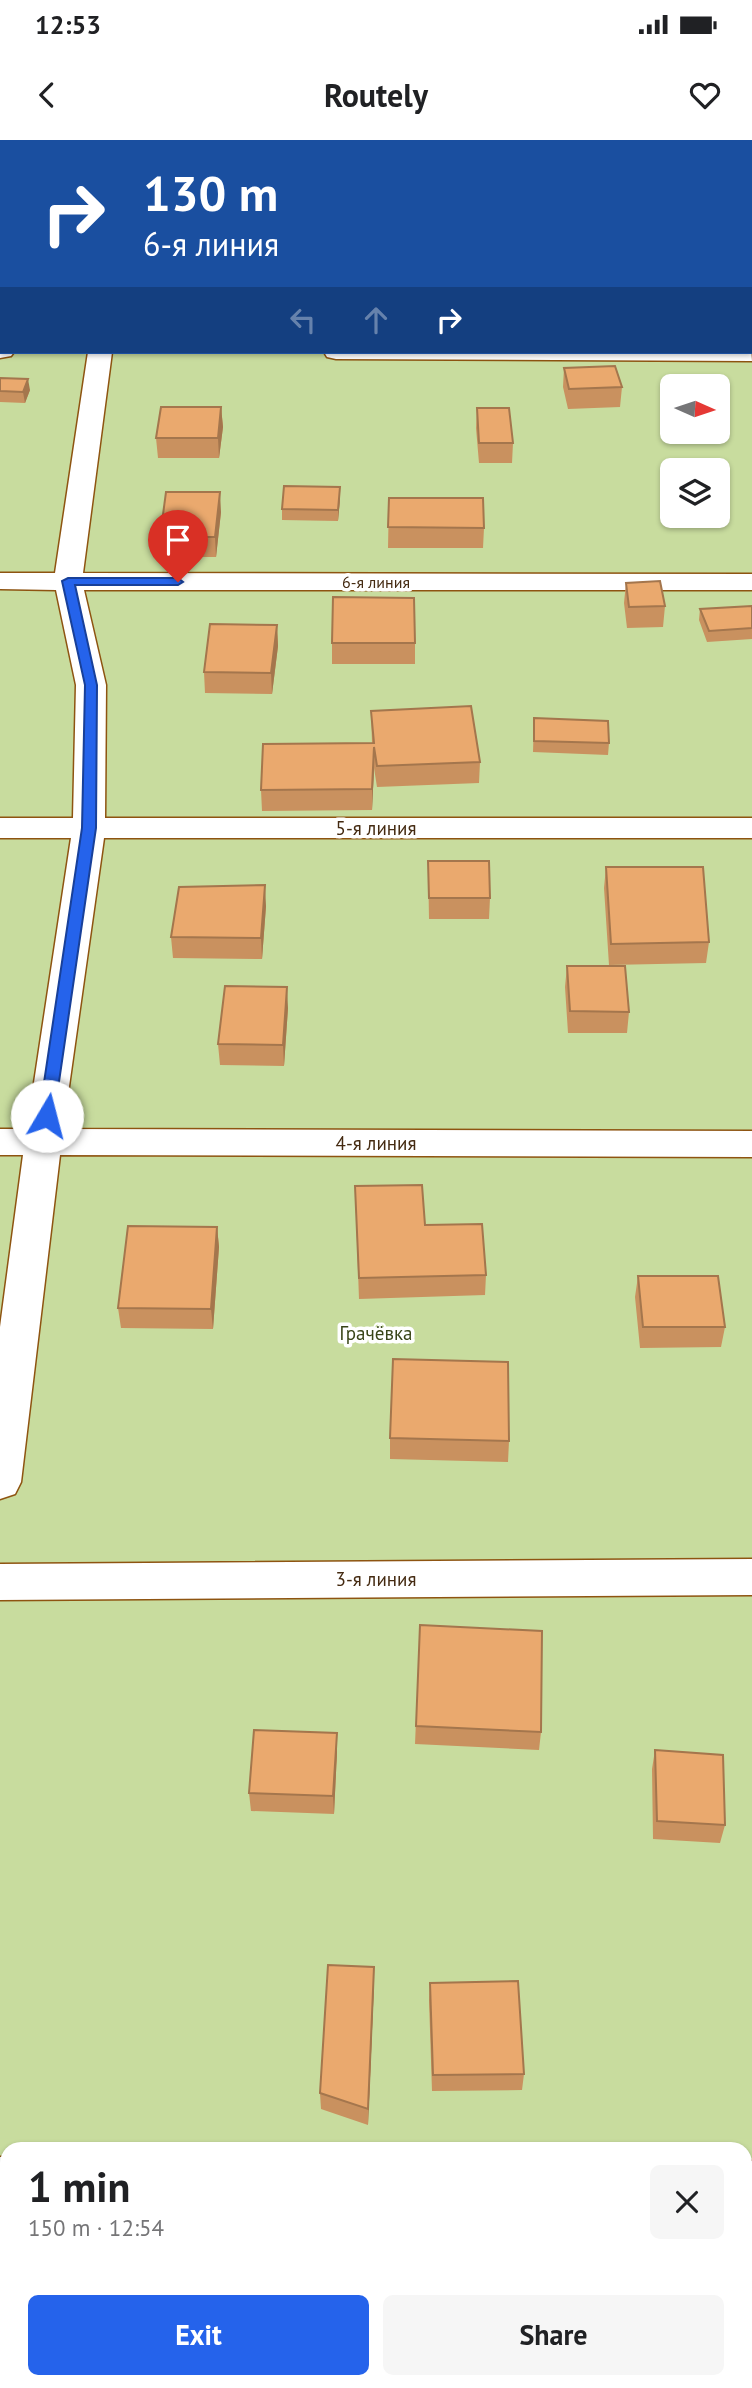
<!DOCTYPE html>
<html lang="en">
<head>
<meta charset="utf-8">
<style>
	body { margin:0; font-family:"PT Sans",sans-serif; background:#f6f6f6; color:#202124; height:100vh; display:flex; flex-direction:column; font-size:26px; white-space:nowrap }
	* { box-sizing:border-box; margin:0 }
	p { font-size:23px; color:#757577 }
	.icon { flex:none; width:38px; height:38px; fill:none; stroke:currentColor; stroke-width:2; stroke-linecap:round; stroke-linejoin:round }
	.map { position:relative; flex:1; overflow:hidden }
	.panel { position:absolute; left:0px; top:2002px; width:752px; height:247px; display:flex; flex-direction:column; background:#fff; border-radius:21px 21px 0 0; box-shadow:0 2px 5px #0004 }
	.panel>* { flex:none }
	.banner { position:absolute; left:0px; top:0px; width:752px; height:214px; box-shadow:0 2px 5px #0004; background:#1a4fa0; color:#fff; overflow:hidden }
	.needle { width:46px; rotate:93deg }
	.controls { position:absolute; left:660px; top:234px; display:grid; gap:14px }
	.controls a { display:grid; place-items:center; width:70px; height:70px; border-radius:10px; background:#fff; box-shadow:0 2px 5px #0004; font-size:35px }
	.pin { position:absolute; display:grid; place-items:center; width:60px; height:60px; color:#fff; margin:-72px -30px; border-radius:50% 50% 50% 0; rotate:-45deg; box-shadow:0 0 7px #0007 }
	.pin .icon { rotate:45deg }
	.me { position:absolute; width:77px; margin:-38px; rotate:8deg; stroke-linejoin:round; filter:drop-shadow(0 0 5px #0008) }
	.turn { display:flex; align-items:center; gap:24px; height:147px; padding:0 28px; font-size:32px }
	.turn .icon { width:91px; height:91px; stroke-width:2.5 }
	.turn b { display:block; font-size:49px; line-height:60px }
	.lanes { display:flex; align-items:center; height:66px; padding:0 28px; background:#0003; justify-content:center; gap:35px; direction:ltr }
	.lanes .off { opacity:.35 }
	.round { display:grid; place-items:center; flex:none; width:74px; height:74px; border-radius:10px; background:#f6f6f6 }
	.head { display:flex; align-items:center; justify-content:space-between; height:119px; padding:0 28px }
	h1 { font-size:42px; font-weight:700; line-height:52px }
	.primary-button { display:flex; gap:14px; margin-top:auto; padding:14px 28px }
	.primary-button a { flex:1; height:80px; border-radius:10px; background:#2563eb; color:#fff; font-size:28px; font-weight:700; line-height:80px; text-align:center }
	.primary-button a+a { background:#f6f6f6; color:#202124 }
	.status { display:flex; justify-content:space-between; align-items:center; height:49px; padding:0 35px; background:#fff; direction:ltr }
	.status svg { height:19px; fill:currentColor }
	header { display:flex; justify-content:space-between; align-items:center; height:91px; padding:0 28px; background:#fff; font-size:32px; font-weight:700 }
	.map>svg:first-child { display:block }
	.green { fill:#c8dc9e; fill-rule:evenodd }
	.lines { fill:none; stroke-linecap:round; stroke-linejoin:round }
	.minor-casing { stroke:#8e5411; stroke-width:3 }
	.minor { fill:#fff; fill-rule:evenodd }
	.wall { fill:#c9915f }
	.shaded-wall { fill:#a4764d }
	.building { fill:#eaa96e; stroke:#a4764d; stroke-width:2 }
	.route { fill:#2563eb; stroke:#184099; stroke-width:2 }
	.labels { text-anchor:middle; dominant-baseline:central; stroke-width:7; stroke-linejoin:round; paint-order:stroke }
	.far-street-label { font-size:16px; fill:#442a11; stroke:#fff }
	.street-label { font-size:19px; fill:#442a11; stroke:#fff }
	.park-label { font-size:19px; fill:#384417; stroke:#fff }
</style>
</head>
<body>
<div class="status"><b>12:53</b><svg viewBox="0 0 49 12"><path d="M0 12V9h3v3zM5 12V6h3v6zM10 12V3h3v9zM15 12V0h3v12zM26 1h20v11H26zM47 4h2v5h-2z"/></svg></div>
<header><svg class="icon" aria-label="back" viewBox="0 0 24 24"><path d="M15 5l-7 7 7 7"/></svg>Routely<svg class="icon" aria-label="heart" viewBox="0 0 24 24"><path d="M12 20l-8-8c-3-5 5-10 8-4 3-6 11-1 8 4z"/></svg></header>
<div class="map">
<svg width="752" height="2248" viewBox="0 0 752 2248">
	<rect width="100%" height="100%" fill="#fadfc8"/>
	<!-- green -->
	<path class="green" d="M0,0H752V2248H0ZM2,2H751V212H2ZM672,247H718V292H672ZM672,331H718V376H672ZM7,2009H746V2242H7Z"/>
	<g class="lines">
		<defs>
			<path id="minor" d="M127,0H149L126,2Z
				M0,29H2V43H0Z
				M751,30H752V44H751Z
				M0,204L2,212H14L11,216L0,218Z
				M751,207L752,221L336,219L327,217L324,212H751Z
				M88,212H112L83,433L752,434V450H84L106,545L105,678H752V698H104L63,989L752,991V1017L60,1015L21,1342L15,1354L0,1359V1187L23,1015H0V989H27L71,698H0V678H73L76,545L56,450L0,449V433H55Z
				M752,1419V1455L0,1460V1424Z
				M0,2017H7V2069H0Z
				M746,2021H752V2073H746Z"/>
		</defs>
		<!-- minor casing -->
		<use href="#minor" class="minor-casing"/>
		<!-- minor -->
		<use href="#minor" class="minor"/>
	</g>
	<!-- wall -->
	<path class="wall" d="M287,0H332V2H287Z
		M413,0H474V2H414Z
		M751,155L752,158V190H751Z
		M564,228L622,247L620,267L568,269L563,247Z
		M0,238L30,250L25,263L0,262Z
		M663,245L672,247V282H665L661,265Z
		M221,267L223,287L219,318H158L156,298Z
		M477,268L513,303L512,323H479L476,288Z
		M340,358L338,381L282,380V369Z
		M389,358L484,388L483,408H388Z
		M221,372L216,417H162L160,397Z
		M626,443L665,466L663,487L627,488L624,463Z
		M752,466V499L707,502L699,480L700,469Z
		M277,485L278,506L272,554L205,553L204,532Z
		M332,503H415V524H332Z
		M371,571L480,622L479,643L377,647L374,628L372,670L262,671L261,650L372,603Z
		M534,578L609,603L608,615L533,612Z
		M428,721L490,758L489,779H429Z
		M606,727L709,802L706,823L609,825L604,748Z
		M266,766L262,819L173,818L171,797Z
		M567,826L629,872L627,893H568L565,847Z
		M288,868L284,926L220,925L218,904Z
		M355,1046L425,1085L486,1135L485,1155L359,1159Z
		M217,1087L219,1107L213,1189L121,1188L118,1168Z
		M638,1136L725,1187L721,1207L640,1208L635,1157Z
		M390,1298L509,1301L508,1322L390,1319Z
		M420,1485L541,1592L539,1610L415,1604Z
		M337,1593V1612L334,1674L251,1671L249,1653Z
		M655,1610L725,1685L720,1703L653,1699L652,1629Z
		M374,1827V1844L368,1985L321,1969L320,1953Z
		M430,1843L524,1934L522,1950L432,1951L429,1860Z"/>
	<!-- shaded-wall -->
	<path class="shaded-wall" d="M28,239L30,250L25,263L23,252Z
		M221,267L223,287L219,318L218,298Z
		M340,347V358L338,381V370Z
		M220,352L221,372L216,417L215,397Z
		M277,485L278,506L272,554L271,533Z
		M374,607V628L372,670V649Z
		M265,745L266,766L262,819L261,798Z
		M287,847L288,868L284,926L283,905Z
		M217,1087L219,1107L213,1189L211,1169Z
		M337,1593V1612L334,1674L333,1656Z
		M374,1827V1844L368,1985V1969Z"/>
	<!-- building -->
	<path class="building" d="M179,0H227V1L225,2H179Z
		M628,0H699L700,2H629Z
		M751,155L752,158V170H751Z
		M615,226L622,247L569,249L564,228Z
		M0,238L28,239L23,252L0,251Z
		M707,244L708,247H672V262H667L663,245Z
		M161,267H221L218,298H156Z
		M477,268H509L513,303H479Z
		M284,346L340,347L338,370L282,369Z
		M166,352H220L215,397H160Z
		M389,358H483L484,388L388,387Z
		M660,441L665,466L629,467L626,443Z
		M333,457L414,458L415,503H332Z
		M752,466V488L709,491L700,469Z
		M210,484L277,485L271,533L204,532Z
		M471,566L480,622L377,626L374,607L372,649L261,650L263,604L374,603L371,571Z
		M534,578L608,581L609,603L534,601Z
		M428,721H489L490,758H429Z
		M606,727H703L709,802L611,804Z
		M265,745L261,798L171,797L179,747Z
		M567,826H625L629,872L570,871Z
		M225,846L287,847L283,905L218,904Z
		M422,1045L425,1085L482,1084L486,1135L359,1138L355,1046Z
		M128,1086L217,1087L211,1169L118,1168Z
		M638,1136H718L725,1187H643Z
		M393,1219L508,1222L509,1301L390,1298Z
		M420,1485L542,1491L541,1592L416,1586Z
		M254,1590L337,1593L333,1656L249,1653Z
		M655,1610L723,1615L725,1685L657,1681Z
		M328,1825L374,1827L368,1969L320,1953Z
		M518,1841L524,1934L433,1935L430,1843Z
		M360,2245L511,2247V2248H360Z"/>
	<!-- route -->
	<path class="route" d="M68,438H178L183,442L178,445H75L97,545L96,688L54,976L47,982L39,976L82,688L85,545L62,441Z"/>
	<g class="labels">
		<!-- far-street labels -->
		<g class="far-street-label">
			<text x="376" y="442">6-я линия</text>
		</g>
		<!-- street labels -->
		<g class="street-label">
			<text x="376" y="688">5-я линия</text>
			<text x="376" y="1003">4-я линия</text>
			<text x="376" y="1439">3-я линия</text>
		</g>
		<!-- park labels -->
		<g class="park-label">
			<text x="376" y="1193">Грачёвка</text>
		</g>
	</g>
</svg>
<div class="controls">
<a><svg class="needle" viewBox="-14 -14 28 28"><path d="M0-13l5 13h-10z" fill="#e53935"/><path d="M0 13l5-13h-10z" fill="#757577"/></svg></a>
<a><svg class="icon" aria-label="layers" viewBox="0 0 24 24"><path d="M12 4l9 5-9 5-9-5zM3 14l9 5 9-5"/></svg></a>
</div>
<div class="pin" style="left:178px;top:442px;background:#d93025"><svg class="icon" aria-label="arrive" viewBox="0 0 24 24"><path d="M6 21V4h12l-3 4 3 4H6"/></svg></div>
<svg class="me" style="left:47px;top:976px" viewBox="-20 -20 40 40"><circle r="19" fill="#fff"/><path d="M0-13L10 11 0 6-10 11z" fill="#2563eb"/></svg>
<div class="banner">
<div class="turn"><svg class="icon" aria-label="right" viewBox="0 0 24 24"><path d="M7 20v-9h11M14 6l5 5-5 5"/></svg><div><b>130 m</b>6-я линия</div></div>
<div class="lanes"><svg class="icon off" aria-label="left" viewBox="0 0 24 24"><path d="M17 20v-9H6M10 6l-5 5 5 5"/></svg><svg class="icon off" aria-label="ahead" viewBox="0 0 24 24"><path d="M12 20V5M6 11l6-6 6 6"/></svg><svg class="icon" aria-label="right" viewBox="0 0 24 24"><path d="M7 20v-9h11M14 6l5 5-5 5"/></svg></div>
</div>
<section class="panel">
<div class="head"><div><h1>1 min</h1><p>150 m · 12:54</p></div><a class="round"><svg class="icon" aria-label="close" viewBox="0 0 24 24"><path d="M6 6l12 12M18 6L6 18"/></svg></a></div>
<div class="primary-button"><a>Exit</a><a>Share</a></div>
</section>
</div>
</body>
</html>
